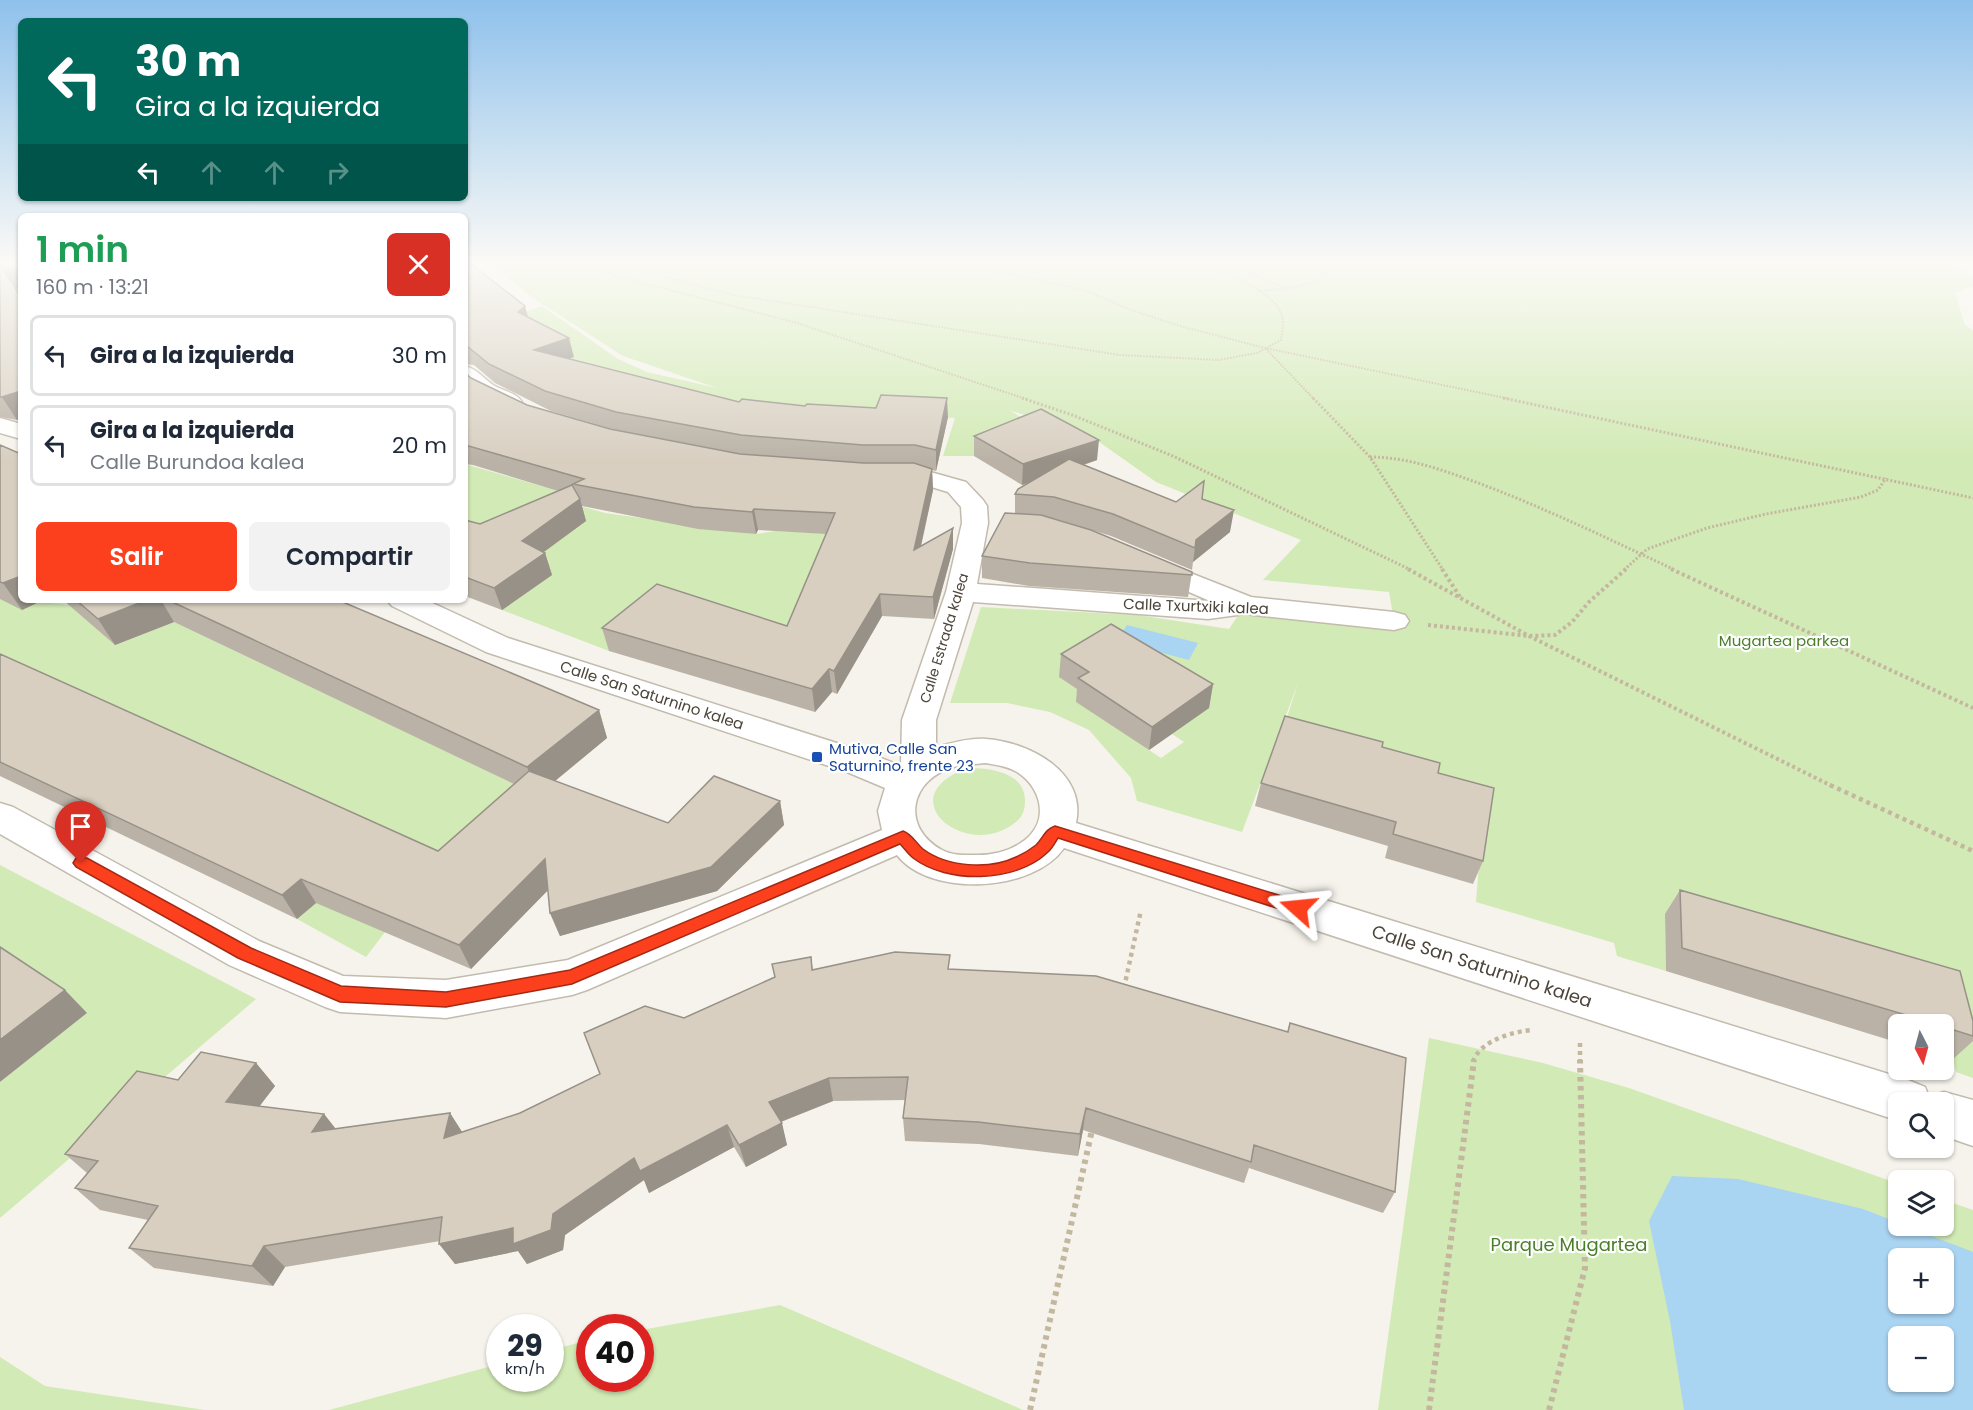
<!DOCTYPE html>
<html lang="es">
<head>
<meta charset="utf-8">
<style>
	body { margin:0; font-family:Poppins,sans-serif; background:#f2f2f3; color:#1f2937; height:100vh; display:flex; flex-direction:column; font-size:22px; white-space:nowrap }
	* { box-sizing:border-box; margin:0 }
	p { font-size:20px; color:#747a83 }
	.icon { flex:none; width:33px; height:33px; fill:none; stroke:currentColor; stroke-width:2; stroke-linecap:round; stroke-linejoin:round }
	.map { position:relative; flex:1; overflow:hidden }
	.panel { position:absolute; left:18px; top:213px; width:450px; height:390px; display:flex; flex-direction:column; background:#fff; border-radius:9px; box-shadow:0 2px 4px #0004 }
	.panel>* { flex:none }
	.banner { position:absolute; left:18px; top:18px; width:450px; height:183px; border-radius:9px; box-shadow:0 2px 4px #0004; background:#00695c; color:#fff; overflow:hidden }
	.needle { width:39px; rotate:174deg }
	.tools { position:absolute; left:1888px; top:1014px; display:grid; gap:12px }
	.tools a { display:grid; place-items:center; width:66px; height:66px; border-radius:9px; background:#fff; box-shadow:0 2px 4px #0004; font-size:30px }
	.speed { position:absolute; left:486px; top:1314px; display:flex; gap:12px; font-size:30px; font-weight:700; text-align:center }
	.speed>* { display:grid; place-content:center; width:78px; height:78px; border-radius:50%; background:#fff; box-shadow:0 2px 4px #0004; line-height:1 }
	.speed small { font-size:15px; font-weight:400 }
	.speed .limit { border:9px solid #d22; background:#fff; color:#111 }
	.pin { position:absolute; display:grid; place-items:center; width:51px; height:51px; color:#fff; margin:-62px -26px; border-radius:50% 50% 50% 0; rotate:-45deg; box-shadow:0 0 6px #0007 }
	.pin .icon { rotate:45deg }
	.me { position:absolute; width:66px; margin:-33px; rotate:288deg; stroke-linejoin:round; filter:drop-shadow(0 0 4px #0008) }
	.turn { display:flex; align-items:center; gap:21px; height:126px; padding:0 18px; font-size:27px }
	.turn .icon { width:78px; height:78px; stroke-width:2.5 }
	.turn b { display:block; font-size:42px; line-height:51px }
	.lanes { display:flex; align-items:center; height:57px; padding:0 18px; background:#0003; justify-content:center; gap:30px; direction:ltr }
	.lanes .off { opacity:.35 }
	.round { display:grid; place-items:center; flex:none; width:63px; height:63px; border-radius:9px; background:#f2f2f3 }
	.head { display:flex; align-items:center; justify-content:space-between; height:102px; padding:0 18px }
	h1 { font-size:36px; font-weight:600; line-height:45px; color:#1e9e55 }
	.cta { display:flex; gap:12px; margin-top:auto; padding:12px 18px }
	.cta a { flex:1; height:69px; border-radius:9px; background:#fc3f1d; color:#fff; font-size:24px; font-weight:600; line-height:69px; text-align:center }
	.cta a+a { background:#f2f2f3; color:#1f2937 }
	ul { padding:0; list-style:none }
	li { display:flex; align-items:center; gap:18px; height:81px; margin:0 12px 9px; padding:0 6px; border:3px solid #e0e1e3; border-radius:9px }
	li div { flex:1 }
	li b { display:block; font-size:22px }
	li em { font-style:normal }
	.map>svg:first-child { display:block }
	.green { fill:#d2eab5; fill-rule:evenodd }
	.water { fill:#a9d4f2; fill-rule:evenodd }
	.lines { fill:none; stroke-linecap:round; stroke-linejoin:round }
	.minor-casing { stroke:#c2bbae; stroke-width:3 }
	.path-far4 { stroke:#c4b79f; stroke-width:2; stroke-dasharray:1.5 1.5; stroke-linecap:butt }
	.path-far3 { stroke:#c4b79f; stroke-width:3; stroke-dasharray:2 2; stroke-linecap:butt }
	.path-far2 { stroke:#c4b79f; stroke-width:4; stroke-dasharray:3 3; stroke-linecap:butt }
	.path-far1 { stroke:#c4b79f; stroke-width:4.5; stroke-dasharray:4 4; stroke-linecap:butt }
	.path { stroke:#c4b79f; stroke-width:6; stroke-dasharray:4.5 4.5; stroke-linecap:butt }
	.minor { fill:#fff; fill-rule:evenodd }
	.wall { fill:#bab2a6 }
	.shaded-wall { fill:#979187 }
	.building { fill:#d8cfc1; stroke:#979187; stroke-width:1.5 }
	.route { fill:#fc3f1d; stroke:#a42913; stroke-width:1.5 }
	.transit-dot { fill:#1a4fb4; stroke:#fff; stroke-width:2 }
	.labels { text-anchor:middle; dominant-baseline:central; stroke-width:4.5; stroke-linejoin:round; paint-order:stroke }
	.far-street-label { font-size:14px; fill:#4b4439; stroke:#fff }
	.street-label { font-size:15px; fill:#4b4439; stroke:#fff }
	.park-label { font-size:15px; fill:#4a7f2a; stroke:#fff }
	.transit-label { font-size:15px; fill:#164399; stroke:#fff; text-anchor:start }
	.near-street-label { font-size:18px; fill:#4b4439; stroke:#fff }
	.near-park-label { font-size:18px; fill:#4a7f2a; stroke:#fff }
</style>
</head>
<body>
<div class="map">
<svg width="1973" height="1410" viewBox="0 0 1973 1410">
	<rect width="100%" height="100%" fill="#f6f3ec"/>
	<!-- green -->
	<path class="green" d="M491,264H1954L1973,277V286L1955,293L1965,325L1973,330V1078L1956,1072L1937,995L1665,914L1666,971L1617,956L1614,943L1476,902L1483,812L1280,739L1298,683L1242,832L1137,801L1131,778L1089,730L1050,712L1007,703H950L981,607L1138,615L1229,629L1245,605L1394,621L1389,592L1263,580L1301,540L1156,482L1092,437L1009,410L1041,429L974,456H943L955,418L882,415L855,427L566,367L573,356L499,322L542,306L618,359L647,372L717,388L623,356L533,298ZM1060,677L1172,734L1184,742L1161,758L1077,702L1087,695Z
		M465,464L555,490L566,502L605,513L756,534L776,531L835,534L812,632L663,606L609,651L502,610L465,539Z
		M0,581L21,600L69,605L115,645L174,622L538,795L385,932L366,957L297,919L382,844L0,657Z
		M968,768C990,768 1025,772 1025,801C1025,809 1023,816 1017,821C968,864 886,797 968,768Z
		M0,865L256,999L0,1218V1082L87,1013L0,955Z
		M1429,1038L1543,1063L1629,1088L1899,1184V1226H1944V1200L1973,1210V1410H1378ZM1899,1258H1944V1304H1899ZM1899,1336H1944V1382H1899Z
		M780,1305L1023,1410H329L499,1364L500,1378H550L551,1350L589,1340L590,1378H640L641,1330Z
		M0,1357L45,1386L205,1410H0Z"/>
	<!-- water -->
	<path class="water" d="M1127,625L1198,643L1189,660L1117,641Z
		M1672,1176L1738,1179L1863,1209L1899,1223V1226H1906L1973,1252V1410H1684L1670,1321L1649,1221ZM1899,1258H1944V1304H1899ZM1899,1336H1944V1382H1899Z"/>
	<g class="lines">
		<defs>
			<path id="minor" d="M465,366C477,369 483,378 493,385C502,391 516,392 522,402L519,407C500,412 479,395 465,383Z
				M0,418L21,424V439L0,433Z
				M888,468H916L966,482L983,500L987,506L988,523L977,584L1210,601L1140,571L1136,565L1140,559L1150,557L1251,597L1394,612L1405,615L1409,621L1405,627L1394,630L1245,614L1208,619L973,602L936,720V747C952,743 969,738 986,739C1029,742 1087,772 1076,823L1908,1080L1925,1087L1929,1097L1944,1092L1973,1100V1146L1944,1136V1102H1899V1121L1064,848C1034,892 930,898 897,855L587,990L572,995L446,1018L340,1012L325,1007L229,965L0,834V803L13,807L259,941L343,976L446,980L568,960L882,830L878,811L885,788L847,772L486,652L392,606L387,600H426L508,638L871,754L901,766L902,720L946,592L962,523L961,507L948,492L915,482L879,480L876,475L879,470ZM986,763C996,765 1007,766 1017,772C1041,787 1050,820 1025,840C1012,850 995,855 978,855C967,855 953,856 942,850C900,827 910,779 954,767C964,764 976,764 986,763Z"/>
		</defs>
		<!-- minor casing -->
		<use href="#minor" class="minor-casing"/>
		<!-- path-far4 -->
		<path class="path-far4" d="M587,264L616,276L797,323L1026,399
			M618,264L733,295L1120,355L1219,360L1257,353L1281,340C1282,333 1284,324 1282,316C1274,290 1228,274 1205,264
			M977,264L1002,272L1084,290L1131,310L1180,326L1265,348L1510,399
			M1228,264L1287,289
			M1258,291C1286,289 1317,288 1335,264
			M1266,349L1314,399"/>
		<!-- path-far3 -->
		<path class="path-far3" d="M1022,398L1075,416L1175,457L1411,570
			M1313,398L1370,457L1443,570
			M1503,398L1973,498
			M1370,457C1409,457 1445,471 1481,484C1547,509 1611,540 1675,570
			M1624,570L1647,549L1707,528L1766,514L1861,497L1878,490L1886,478"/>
		<!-- path-far2 -->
		<path class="path-far2" d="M1408,569L1529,636L1834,787
			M1442,569L1460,597
			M1671,569L1973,708
			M1428,625L1529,636L1555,635L1572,622L1589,602L1626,569"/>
		<!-- path-far1 -->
		<path class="path-far1" d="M1830,785L1973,851
			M1124,988L1141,910
			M1580,1043V1062
			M1473,1062C1479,1041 1514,1031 1533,1030"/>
		<!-- path -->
		<path class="path" d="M1902,1148L1927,1156
			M1030,1410L1092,1130
			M1429,1410L1474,1060
			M1549,1410L1585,1268L1580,1060"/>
		<!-- minor -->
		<use href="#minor" class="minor"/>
	</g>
	<!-- wall -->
	<path class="wall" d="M0,264H21V288L16,289L21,297V419L17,420L0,417Z
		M465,264L574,357L568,358L739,402L805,406L948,417L936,471L932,470L933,490L921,547L953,549L934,619L882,616L837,694L832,692L815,712L609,651L602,628L787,626L826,534L758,530L756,534L698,529L582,506L586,521L543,552L545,553L552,575L502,610L465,596V520L480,524L558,491L473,465L465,464V373L471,378L527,405L612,429L551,411L495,383L474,365L465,364Z
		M974,436L1097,460L1084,465L1176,502L1202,499L1230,532L1193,562L1192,570L1111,536L1053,518L1192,572L1188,597L1029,586L982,578V556L1015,514V494L1028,483L1022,485L974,456Z
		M0,445L21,600H43L22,610L0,599Z
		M63,600H338L599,710L607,738L555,781L668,823L780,801L784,825L717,891L560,936L550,913L548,890L471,969L316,903L297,919L0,776V654L438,851L514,784L174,622L115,645Z
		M1061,654L1213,684L1209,708L1149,750L1076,702L1077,689L1059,677Z
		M1382,747L1438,773L1483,861L1473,884L1385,858L1388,846L1255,806L1261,783Z
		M1680,890L1973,1021V1041L1952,1060L1944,1057V1024H1899V1043L1666,971L1665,914Z
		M811,957L813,970L950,969L1287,1032L1290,1023L1395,1192L1383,1213L1249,1168L1244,1183L1083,1130L1078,1156L979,1144L905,1141L903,1118L905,1100L833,1101L781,1122L787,1145L746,1167L734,1147L649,1193L644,1180L565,1235L563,1250L527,1264L518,1251L455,1264L440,1241L285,1267L273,1286L154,1268L129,1248L148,1220L100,1210L75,1188L87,1173L65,1154L178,1080L256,1063L275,1086L259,1106L324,1114L336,1129L450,1113L462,1132L520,1113L600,1074L684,1018L775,977Z"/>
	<!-- shaded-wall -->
	<path class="shaded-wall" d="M21,266V288L14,289L3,269Z
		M525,306L530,324L518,312Z
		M569,338L574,357L539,369L534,350Z
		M21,391V419L17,420L2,397Z
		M947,398L948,417L936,471V450Z
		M1099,440L1097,460L1022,485L1023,464Z
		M932,469L933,490L915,572L914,550Z
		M580,499L586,521L529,563L522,541Z
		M754,509L758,530L756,534L752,512Z
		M1234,510L1230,532L1193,562L1196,540Z
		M953,528V549L934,619L933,597Z
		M545,553L552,575L502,610L494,588Z
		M21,576V600H43L22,610L3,583Z
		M880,594L882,616L837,694L834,671Z
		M147,600H161L174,622L115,645L98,619Z
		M829,669L832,692L815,712L812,689Z
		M1213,684L1209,708L1149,750L1152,727Z
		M599,710L607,738L538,795L527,767Z
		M780,801L784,825L717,891L560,936L550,913Z
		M545,859L555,883L471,969L459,945Z
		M301,879L316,903L297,919L282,895Z
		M65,990L87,1013L0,1082V1040Z
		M256,1063L275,1086L246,1124L226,1102Z
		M829,1078L833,1101L775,1124L769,1102Z
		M1086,1108L1083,1130L1078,1156L1080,1134Z
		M450,1113L464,1135L444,1138Z
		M324,1114L341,1136L312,1132Z
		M782,1123L787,1145L746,1167L739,1145Z
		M727,1125L734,1147L649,1193L644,1180L565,1235L563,1250L527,1264L518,1251L455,1264L439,1244L513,1228L553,1214L634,1158Z
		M264,1246L285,1267L273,1286L252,1266Z"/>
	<!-- building -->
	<path class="building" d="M0,264H21V266L3,269L21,297V391L2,397H0Z
		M465,264H471L525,306L518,312L569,338L534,350L739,402L742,399L805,406L807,404L876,408L881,395L947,398L936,450L915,445H863L741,435L616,412L545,391L489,364L468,347L465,346Z
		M465,373L471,378L527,405L610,429L740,454L863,463H914L932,469L914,550L953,528L933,597L880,594L834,671L829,669L812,689L602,628L657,584L787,626L835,513L754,509L752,512L694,507L573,484L584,479L465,445Z
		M1041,409L1099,440L1023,464L974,436Z
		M0,445L21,454V576L3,583L0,582Z
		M1069,459L1176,502L1204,481L1202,499L1234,510L1196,540L1195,548L1113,514L1054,497L1015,494L1018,489Z
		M572,485L580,499L522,541L545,553L494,588L465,577V520L480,524Z
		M1005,513L1041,515L1091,530L1192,572V575L1030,563L982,556Z
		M76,600H147L98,619Z
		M168,600H338L599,710L527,767Z
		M1111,624L1213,684L1152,727L1078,678L1089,672L1061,654Z
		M0,654L438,851L529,771L668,823L714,776L780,801L711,867L550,913L545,859L459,945L301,879L282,895L0,762Z
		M1285,716L1383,742L1382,747L1440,763L1438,773L1494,788L1483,861L1393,834L1396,822L1261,783Z
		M1680,890L1960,971L1973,1021V1036L1944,1027V1024H1936L1682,948Z
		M0,947L65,990L0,1040Z
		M895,952L950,955L948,969L1096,976L1288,1032L1290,1023L1406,1058L1395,1192L1254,1145L1251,1162L1086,1108L1080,1134L978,1122L903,1118L908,1077L829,1078L769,1102L782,1123L739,1145L727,1125L640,1171L634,1158L553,1214L551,1230L513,1244V1228L439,1244L442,1217L264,1246L252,1266L129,1248L158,1206L75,1188L98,1161L65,1154L137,1071L178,1080L201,1052L256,1063L226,1102L324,1114L312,1132L450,1113L444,1138L520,1113L600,1074L584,1033L645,1006L684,1018L775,977L772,964L811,957L812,970Z"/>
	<!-- sky -->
	<linearGradient id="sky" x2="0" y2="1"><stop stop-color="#8fc1ec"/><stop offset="0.57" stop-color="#fbfaf6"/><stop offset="1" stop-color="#fbfaf6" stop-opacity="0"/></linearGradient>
	<rect width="1973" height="461" fill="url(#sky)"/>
	<!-- route -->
	<path class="route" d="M1055,826L1298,901L1304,903L1307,908L1304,913L1298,915L1058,838C1055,843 1052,849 1047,853C1015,883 947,884 913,858C908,854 904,848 900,844L572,984L446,1007L340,1002L333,999L238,958L76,867L73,863L76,858H87L251,948L341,986L446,992L570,970L903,831C912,834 916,843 923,849C947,867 989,870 1016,857C1023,854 1031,849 1036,845C1043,838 1045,829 1055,826Z"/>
	<!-- markers -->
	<rect class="transit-dot" x="811" y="751" width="12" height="12" rx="3"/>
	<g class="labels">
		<!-- far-street labels -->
		<g class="far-street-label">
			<text transform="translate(944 638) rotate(-73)">Calle Estrada kalea</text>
		</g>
		<!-- street labels -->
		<g class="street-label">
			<text transform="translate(1196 606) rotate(2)">Calle Txurtxiki kalea</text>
			<text transform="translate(652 695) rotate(18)">Calle San Saturnino kalea</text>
		</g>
		<!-- park labels -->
		<g class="park-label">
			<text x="1784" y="640">Mugartea parkea</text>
		</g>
		<!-- transit labels -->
		<g class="transit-label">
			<text x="829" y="748">Mutiva, Calle San<tspan x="829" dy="17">Saturnino, frente 23</tspan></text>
		</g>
		<!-- near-street labels -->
		<g class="near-street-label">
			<text transform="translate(1482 966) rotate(18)">Calle San Saturnino kalea</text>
		</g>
		<!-- near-park labels -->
		<g class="near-park-label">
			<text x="1569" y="1244">Parque Mugartea</text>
		</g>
	</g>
</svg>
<div class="tools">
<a><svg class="needle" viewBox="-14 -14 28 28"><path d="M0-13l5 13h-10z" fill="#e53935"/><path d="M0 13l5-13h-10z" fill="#747a83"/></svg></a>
<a><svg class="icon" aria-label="search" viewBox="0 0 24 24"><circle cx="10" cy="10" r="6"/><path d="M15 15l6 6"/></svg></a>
<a><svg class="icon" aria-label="layers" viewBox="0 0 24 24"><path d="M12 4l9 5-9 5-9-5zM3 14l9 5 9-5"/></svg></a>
<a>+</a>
<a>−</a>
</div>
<div class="speed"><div>29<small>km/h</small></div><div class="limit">40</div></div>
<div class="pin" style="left:81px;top:863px;background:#d93025"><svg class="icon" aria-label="arrive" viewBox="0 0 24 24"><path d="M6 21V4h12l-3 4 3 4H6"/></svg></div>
<svg class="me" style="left:1298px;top:908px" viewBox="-20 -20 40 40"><path d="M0-17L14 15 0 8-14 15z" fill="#fc3f1d" stroke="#fff" stroke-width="4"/></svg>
<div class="banner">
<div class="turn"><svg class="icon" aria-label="left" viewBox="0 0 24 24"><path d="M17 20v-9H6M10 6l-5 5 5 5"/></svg><div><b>30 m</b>Gira a la izquierda</div></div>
<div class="lanes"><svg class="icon" aria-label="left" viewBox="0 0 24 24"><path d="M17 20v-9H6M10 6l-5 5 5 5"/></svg><svg class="icon off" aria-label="ahead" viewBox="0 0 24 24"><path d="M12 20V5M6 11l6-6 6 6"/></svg><svg class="icon off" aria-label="ahead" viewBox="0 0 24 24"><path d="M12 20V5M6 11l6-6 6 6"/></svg><svg class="icon off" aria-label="right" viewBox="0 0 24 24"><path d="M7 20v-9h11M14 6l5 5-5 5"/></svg></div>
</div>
<section class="panel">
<div class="head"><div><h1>1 min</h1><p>160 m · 13:21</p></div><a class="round" style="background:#d93025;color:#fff"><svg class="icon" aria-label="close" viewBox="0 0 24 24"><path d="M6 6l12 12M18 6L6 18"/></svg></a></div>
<ul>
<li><svg class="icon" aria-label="left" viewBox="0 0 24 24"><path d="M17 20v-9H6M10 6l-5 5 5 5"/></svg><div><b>Gira a la izquierda</b></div><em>30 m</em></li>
<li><svg class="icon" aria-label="left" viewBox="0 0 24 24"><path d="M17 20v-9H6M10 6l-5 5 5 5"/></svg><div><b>Gira a la izquierda</b><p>Calle Burundoa kalea</p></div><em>20 m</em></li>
</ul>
<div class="cta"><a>Salir</a><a>Compartir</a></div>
</section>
</div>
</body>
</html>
